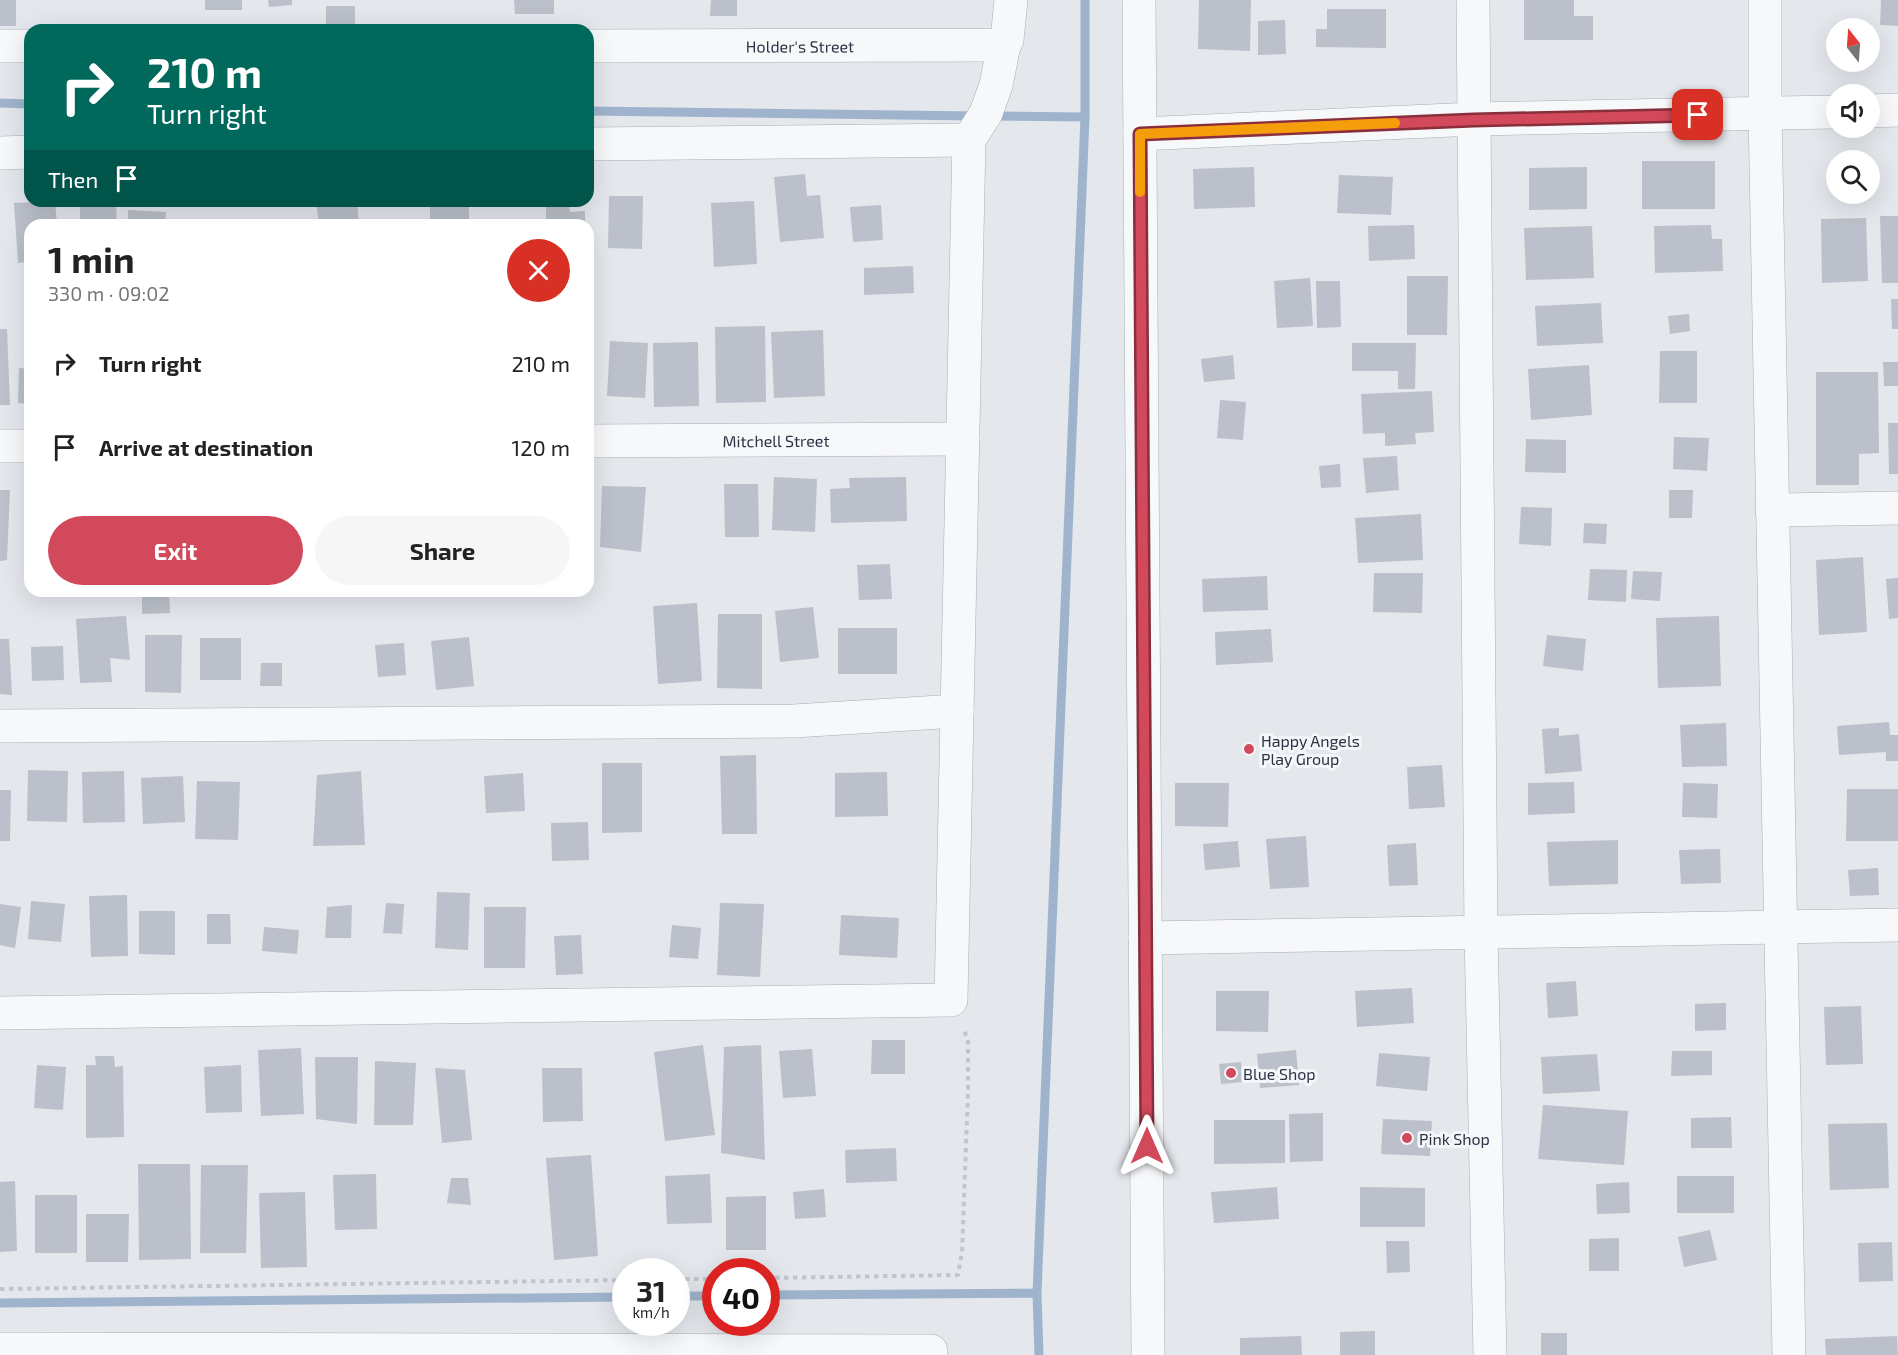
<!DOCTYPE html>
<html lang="en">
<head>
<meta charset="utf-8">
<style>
	body { margin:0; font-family:"Exo 2",sans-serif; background:#f6f6f6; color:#222; height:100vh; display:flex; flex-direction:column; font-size:22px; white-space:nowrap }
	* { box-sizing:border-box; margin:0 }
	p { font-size:20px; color:#767676 }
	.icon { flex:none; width:33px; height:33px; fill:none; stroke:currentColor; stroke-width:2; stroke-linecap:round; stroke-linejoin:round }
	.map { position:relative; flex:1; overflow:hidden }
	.details { position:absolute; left:24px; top:219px; width:570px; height:378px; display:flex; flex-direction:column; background:#fff; border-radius:18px; box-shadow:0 6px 24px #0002 }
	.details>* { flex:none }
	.top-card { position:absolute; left:24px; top:24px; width:570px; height:183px; border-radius:18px; box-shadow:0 6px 24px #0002; background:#00695c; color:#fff; overflow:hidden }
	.needle { width:39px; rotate:343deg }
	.tools { position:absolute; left:1826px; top:18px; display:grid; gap:12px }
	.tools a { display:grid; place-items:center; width:54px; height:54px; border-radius:50%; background:#fff; box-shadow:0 6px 24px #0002; font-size:30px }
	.speed { position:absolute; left:612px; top:1258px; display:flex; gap:12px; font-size:30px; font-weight:700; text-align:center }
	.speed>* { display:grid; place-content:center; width:78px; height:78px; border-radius:50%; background:#fff; box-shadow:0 6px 24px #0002; line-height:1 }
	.speed small { font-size:15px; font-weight:400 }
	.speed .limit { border:9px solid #d22; background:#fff; color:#111 }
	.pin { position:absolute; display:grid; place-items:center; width:51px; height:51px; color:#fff; margin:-26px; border-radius:12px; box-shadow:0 3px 9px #0006 }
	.me { position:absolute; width:66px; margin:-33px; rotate:0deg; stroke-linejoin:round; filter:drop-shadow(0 0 4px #0008) }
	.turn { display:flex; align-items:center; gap:21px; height:126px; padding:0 24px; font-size:27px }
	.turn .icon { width:78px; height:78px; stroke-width:2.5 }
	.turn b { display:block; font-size:42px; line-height:51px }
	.then { display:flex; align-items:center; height:57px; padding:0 24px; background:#0003; gap:12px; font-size:22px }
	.round { display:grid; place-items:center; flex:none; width:63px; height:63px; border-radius:32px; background:#f6f6f6 }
	.headline { display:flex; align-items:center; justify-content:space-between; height:102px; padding:0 24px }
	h1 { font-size:36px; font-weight:700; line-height:45px }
	.primary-button { display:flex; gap:12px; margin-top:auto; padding:12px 24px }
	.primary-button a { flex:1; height:69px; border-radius:36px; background:#d1495b; color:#fff; font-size:24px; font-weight:700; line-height:69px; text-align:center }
	.primary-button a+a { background:#f6f6f6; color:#222 }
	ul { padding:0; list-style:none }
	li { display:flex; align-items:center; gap:18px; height:84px; padding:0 24px }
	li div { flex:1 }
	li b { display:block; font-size:22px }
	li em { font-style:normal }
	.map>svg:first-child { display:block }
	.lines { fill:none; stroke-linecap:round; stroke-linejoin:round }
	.stream { stroke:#9fb4cc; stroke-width:9 }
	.building { fill:#bbc0ca }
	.minor-casing { stroke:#a9aeb7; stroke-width:34 }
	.path { stroke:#c2c5cb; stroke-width:4; stroke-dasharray:4.5 4.5; stroke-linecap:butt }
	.minor { stroke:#f7f8fa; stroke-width:33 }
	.route-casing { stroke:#882f3b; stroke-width:15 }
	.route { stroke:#d1495b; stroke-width:10 }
	.slow { stroke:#f59e0b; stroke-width:10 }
	.poi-dot { fill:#d1495b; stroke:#f4f6f9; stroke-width:2 }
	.labels { text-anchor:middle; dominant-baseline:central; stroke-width:6; stroke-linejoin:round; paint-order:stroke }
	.street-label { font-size:16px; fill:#2b3445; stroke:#f4f6f9 }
	.poi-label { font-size:16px; fill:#2b3445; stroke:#f4f6f9; text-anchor:start }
</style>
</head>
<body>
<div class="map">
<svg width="1898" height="1355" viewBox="0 0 1898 1355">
	<rect width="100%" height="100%" fill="#e4e7ec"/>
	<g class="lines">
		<!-- stream -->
		<path class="stream" d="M0,103L30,104
			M588,111L977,116
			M991,116L1085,117
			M766,1295L1037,1293
			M676,1296H716
			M0,1303L626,1297
			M1039,1355L1037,1293L1085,117V0"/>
	</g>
	<!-- building -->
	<path class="building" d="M0,0H16V26H0Z
		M205,0H242V10H205Z
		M268,0H292V5L269,7Z
		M514,0H554V14H515Z
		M711,0H737V16H710Z
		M1199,0H1251L1250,51L1198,49Z
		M1524,0H1574V16H1593V40H1524Z
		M1881,0H1898V26L1880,25Z
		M326,6H355V30H326Z
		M1327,9H1386V48L1316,47V29H1327Z
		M1285,20L1286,54L1258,55V21Z
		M1642,161H1715V209H1642Z
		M1254,167L1255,207L1194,209L1193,169Z
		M1587,167V209L1529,210V168Z
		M805,174L807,196L820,195L824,238L780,242L774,177Z
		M1339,175L1393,177L1391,215L1337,213Z
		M609,196H643L642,249L608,248Z
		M55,201L57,225H30V262L18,263L14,203Z
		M316,201H357L359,225H319Z
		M430,201H469V225H430Z
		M754,201L757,264L714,267L711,203Z
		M116,205L117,225H80V206Z
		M569,205L570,212L585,211V225H546V206Z
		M881,205L883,240L853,242L850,207Z
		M128,210L166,212L165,225H128Z
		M1880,216H1898V283H1882Z
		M1866,218L1868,281L1822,283L1821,219Z
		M1414,225L1415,259L1369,261L1368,226Z
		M1711,225L1712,239H1722L1723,271L1655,273L1654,226Z
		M1592,226L1594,278L1526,280L1524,228Z
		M913,266L914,293L864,295V268Z
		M1407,276H1448L1447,335H1407Z
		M1310,278L1313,326L1277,328L1274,281Z
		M1316,281H1340L1341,327L1317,328Z
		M1891,299H1898V329H1892Z
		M1601,303L1603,343L1537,346L1535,306Z
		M1689,314L1690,331L1670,334L1668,316Z
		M765,326L766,402L716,403L715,327Z
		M0,329H7L10,405H0Z
		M823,330L825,396L774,398L771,332Z
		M610,341L648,343L645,398L607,396Z
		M698,342L699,406L654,407L653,343Z
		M1352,343H1416L1415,389H1398V371H1352Z
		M1660,351H1697V403H1659Z
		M1233,355L1235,379L1204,382L1201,359Z
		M1883,362H1898V386H1884Z
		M1589,365L1592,415L1531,420L1528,369Z
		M19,368L30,369V404L18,403Z
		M1816,372H1878L1879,453L1859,454V485H1816Z
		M1432,391L1434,432L1415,433L1416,444L1385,446V433L1363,434L1361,394Z
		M1220,400L1246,402L1243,440L1217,438Z
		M1888,423H1898V474H1889Z
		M1674,437L1709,438L1707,471L1673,469Z
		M1526,439L1566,440V473L1525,472Z
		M1397,456L1399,490L1366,493L1363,458Z
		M1340,464L1341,487L1321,488L1319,466Z
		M774,477L817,479L815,532L772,530Z
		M906,477L907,521L831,523L830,489L850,488L849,478Z
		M588,481H592L590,550H588Z
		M724,484H758L759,537H725Z
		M602,486L646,487L641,552L600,547Z
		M0,490H10L7,560L0,561Z
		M1669,490H1693L1692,518H1669Z
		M1521,507L1552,508L1551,546L1519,544Z
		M1421,514L1423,560L1358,563L1355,518Z
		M1584,523L1607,524L1606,544L1583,543Z
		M1863,557L1867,632L1819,635L1816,560Z
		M890,564L892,599L859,600L857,565Z
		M1590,569L1627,570L1626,602L1588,600Z
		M1633,571L1662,572L1660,601L1631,599Z
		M1374,573H1423L1422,613L1373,612Z
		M1267,576L1268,610L1203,612L1202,579Z
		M1898,578V618L1889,619L1886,579Z
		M142,591H169L170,613L142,614Z
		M697,603L702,681L658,684L653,606Z
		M813,607L819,658L780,662L775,611Z
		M718,614H762V689L717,688Z
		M126,616L130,660L110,658L112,682L80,683L76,619Z
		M1719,616L1721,686L1658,688L1656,618Z
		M838,628H897V674H838Z
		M1271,629L1273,662L1216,665L1215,632Z
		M145,635H182L181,693L145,692Z
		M1547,635L1586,639L1583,671L1543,666Z
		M469,637L474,686L436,690L431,641Z
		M200,638H241V680H200Z
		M0,639H9L12,695L0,694Z
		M404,643L406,675L378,677L375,645Z
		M63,646L64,680L32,681L31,647Z
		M261,663H282V686H260Z
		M1889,722L1890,735H1898V761H1886V752L1839,755L1837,726Z
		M1726,723L1727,766L1682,767L1680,725Z
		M1559,728V736L1579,734L1582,771L1545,774L1542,729Z
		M756,755L757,834H722L720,756Z
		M602,763H642V832L602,833Z
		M1442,765L1445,807L1409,809L1407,767Z
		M28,770L68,771L67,822L27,821Z
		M124,771L125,822L83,823L82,772Z
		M361,771L365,845L313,846L317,775Z
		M887,772L888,816L835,817V773Z
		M523,773L525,811L486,813L484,776Z
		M183,776L185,822L143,824L141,778Z
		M197,781L240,782L238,840L195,839Z
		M1574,782L1575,813L1528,815V783Z
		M1175,783H1229L1228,827L1175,826Z
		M1683,783L1718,784L1717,818L1682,817Z
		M1847,789H1898V841H1846Z
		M0,790H11L10,841H0Z
		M588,822L589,860L552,861L551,823Z
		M1306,836L1309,887L1270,889L1266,839Z
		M1618,840V884L1549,886L1547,842Z
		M1238,841L1240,867L1205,870L1203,844Z
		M1416,843L1418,885L1389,886L1387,845Z
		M1720,849L1721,883L1681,884L1679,850Z
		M1878,868L1879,895L1850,896L1848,870Z
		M437,892L470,893L468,950L435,948Z
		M127,895L128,956L91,957L89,896Z
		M31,901L65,904L61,942L28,939Z
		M386,903L404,904L402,934L383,933Z
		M720,903L764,904L760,977L717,975Z
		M0,904L21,907L15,948L0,945Z
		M352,905L351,938H325L327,907Z
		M484,907H526L525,968H484Z
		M139,911H175V955L139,954Z
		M207,914H230L231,944H207Z
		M841,915L899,918L897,958L839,955Z
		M672,925L701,928L698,959L669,957Z
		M264,927L299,930L297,954L262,951Z
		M581,935L583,974L556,975L554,936Z
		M1576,981L1578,1016L1548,1018L1546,983Z
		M1412,988L1414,1023L1357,1027L1355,991Z
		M1216,991H1269L1268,1032L1216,1031Z
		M1726,1003V1030L1695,1031V1004Z
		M1861,1006L1863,1064L1826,1065L1824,1007Z
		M872,1040H905V1074H871Z
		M703,1045L715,1135L665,1141L654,1052Z
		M761,1045L765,1160L721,1153L724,1047Z
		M301,1048L304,1114L261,1116L258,1050Z
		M812,1049L816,1096L783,1098L779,1051Z
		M1296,1050L1299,1085L1260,1088L1257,1054Z
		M1672,1051H1712V1075L1671,1076Z
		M1379,1053L1430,1057L1427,1091L1376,1086Z
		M1597,1054L1600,1091L1543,1094L1541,1057Z
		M95,1056H114L115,1067L123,1066L124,1137L86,1138V1065H96Z
		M315,1057H358L357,1124L316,1119Z
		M375,1061L416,1063L413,1125H374Z
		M1241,1062L1243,1082L1221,1084L1219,1064Z
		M37,1065L66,1067L63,1110L34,1108Z
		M241,1065L242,1112L206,1113L204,1067Z
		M435,1068L465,1070L472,1140L442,1143Z
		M542,1068H582L583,1121L543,1122Z
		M1543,1105L1628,1111L1624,1165L1538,1159Z
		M1323,1113V1161L1290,1162L1289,1114Z
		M1731,1117L1732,1148H1691V1118Z
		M1383,1119L1432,1121L1430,1156L1381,1154Z
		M1214,1120H1285V1163L1214,1164Z
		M1887,1123L1889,1188L1830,1190L1828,1124Z
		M896,1148L897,1181L846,1183L845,1150Z
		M591,1155L598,1256L554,1260L546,1158Z
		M138,1164H190L191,1259L139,1260Z
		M201,1165H248L246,1253H200Z
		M376,1174L377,1229L335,1230L333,1175Z
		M710,1174L712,1223L667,1224L665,1176Z
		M1677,1176H1734V1213H1677Z
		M451,1178H468L471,1205L447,1203Z
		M15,1181L17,1251L0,1252V1182Z
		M1629,1182L1630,1213L1597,1214L1596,1184Z
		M1277,1187L1279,1219L1214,1223L1211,1192Z
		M1360,1187L1425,1188V1227H1360Z
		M824,1189L826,1217L795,1219L793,1192Z
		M305,1192L307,1267L261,1268L259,1193Z
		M35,1195H77V1253H35Z
		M766,1196V1250H726V1197Z
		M86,1214H129L128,1262H86Z
		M1710,1230L1717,1260L1684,1267L1678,1237Z
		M1619,1238V1271H1589V1239Z
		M1386,1241H1409L1410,1272L1387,1273Z
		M1892,1242L1893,1281L1859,1282L1858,1243Z
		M1375,1331V1355H1340V1332Z
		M1541,1333H1567V1355H1541Z
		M1301,1336L1302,1355H1240V1338Z
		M1897,1336L1898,1355H1826L1825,1339Z"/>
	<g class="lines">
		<defs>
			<g id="minor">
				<path d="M1139,0L1148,1355"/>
				<path d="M1473,0L1481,932L1490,1355"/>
				<path d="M1765,0V113L1789,1355"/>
				<path d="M0,46H30"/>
				<path id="s1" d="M588,46L1004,45L1007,40L1011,0"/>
				<path d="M1869,111L1898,110"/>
				<path d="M1140,134L1474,119L1836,112"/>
				<path d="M588,144L969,140"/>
				<path d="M0,153L30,152"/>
				<path id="s2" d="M588,441L963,439"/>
				<path d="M0,446H30"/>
				<path d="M1772,510L1898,508"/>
				<path d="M0,726L794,721L957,711"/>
				<path d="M1145,938L1898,925"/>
				<path d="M0,1013L951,1000L969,140L986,113L996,85L1004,45"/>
				<path d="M0,1349L931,1351"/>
			</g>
		</defs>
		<!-- minor casing -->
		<use href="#minor" class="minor-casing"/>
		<!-- path -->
		<path class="path" d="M766,1278L958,1275L962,1252L968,1093V1040L963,1028
			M676,1279H716
			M0,1289L626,1280"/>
		<!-- minor -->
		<use href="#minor" class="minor"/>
	</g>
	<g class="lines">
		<defs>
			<path id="route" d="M1147,1146L1140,134L1474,120L1698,115"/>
		</defs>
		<!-- route casing -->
		<use href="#route" class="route-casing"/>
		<!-- route -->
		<use href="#route" class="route"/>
		<!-- slow -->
		<path class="slow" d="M1140,192V134L1395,123"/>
	</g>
	<!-- markers -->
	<g class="poi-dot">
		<circle cx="1249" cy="749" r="6"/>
		<circle cx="1231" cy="1073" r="6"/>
		<circle cx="1407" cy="1138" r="6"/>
	</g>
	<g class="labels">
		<!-- street labels -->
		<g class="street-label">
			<text stroke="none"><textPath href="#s1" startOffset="212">Holder's Street</textPath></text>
			<text stroke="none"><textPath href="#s2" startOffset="188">Mitchell Street</textPath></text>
		</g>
		<!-- poi labels -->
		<g class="poi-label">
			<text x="1261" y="740">Happy Angels<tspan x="1261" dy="18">Play Group</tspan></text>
			<text x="1243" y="1073">Blue Shop</text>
			<text x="1419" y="1138">Pink Shop</text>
		</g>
	</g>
</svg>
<div class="tools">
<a><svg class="needle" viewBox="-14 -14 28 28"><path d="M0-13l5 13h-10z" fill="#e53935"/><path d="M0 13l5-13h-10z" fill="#767676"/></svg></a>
<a><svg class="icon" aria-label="sound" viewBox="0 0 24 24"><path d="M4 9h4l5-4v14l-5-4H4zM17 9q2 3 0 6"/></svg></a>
<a><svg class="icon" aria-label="search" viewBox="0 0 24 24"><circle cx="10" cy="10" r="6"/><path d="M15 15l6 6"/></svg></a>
</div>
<div class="speed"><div>31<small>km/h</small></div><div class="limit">40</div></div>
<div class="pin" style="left:1698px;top:115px;background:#d93025"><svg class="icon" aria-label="arrive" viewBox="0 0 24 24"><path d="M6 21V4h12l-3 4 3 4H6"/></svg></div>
<svg class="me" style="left:1147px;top:1146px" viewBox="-20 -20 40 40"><path d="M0-17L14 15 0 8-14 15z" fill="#d1495b" stroke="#fff" stroke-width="4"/></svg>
<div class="top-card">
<div class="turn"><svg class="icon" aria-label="right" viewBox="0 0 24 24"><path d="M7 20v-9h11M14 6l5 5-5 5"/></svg><div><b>210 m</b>Turn right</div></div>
<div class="then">Then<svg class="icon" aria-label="arrive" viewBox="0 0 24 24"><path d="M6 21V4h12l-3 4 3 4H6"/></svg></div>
</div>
<section class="details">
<div class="headline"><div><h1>1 min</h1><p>330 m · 09:02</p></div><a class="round" style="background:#d93025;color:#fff"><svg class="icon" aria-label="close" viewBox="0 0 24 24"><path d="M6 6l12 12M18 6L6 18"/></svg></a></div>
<ul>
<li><svg class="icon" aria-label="right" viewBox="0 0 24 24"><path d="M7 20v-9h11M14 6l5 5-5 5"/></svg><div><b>Turn right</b></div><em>210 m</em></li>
<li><svg class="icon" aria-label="arrive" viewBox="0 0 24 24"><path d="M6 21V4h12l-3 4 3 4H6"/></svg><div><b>Arrive at destination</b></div><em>120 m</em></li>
</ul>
<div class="primary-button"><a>Exit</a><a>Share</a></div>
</section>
</div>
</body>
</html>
